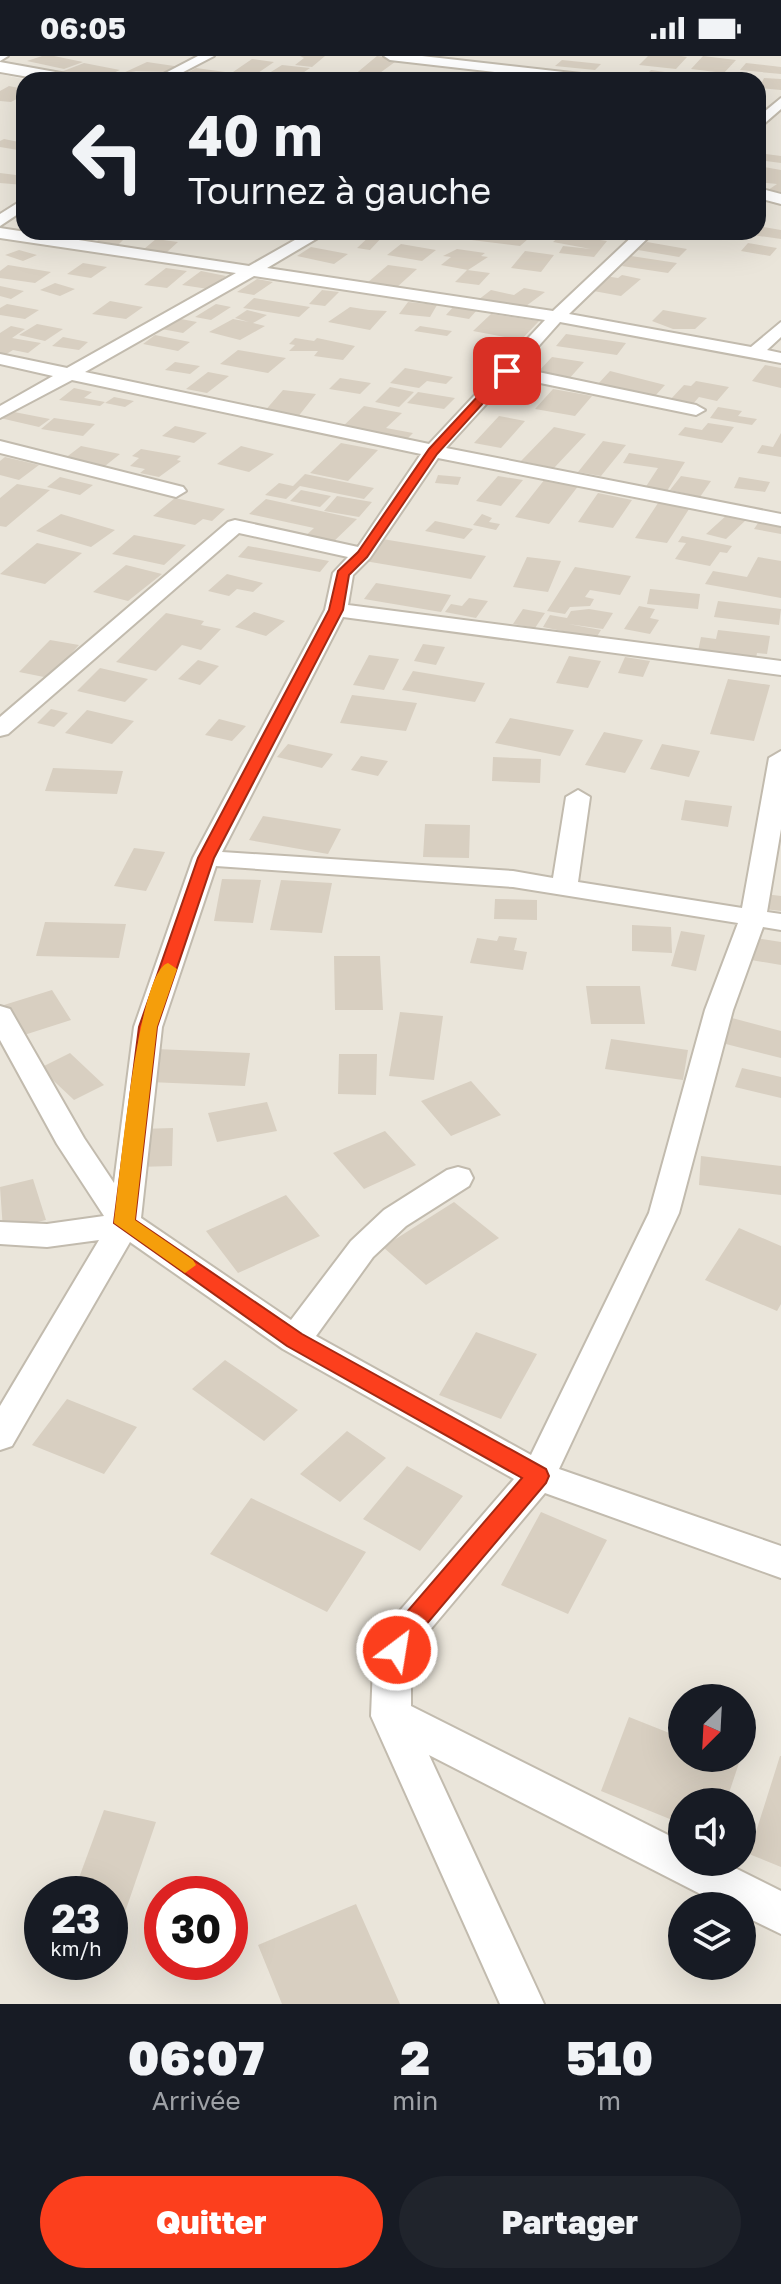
<!DOCTYPE html>
<html lang="fr">
<head>
<meta charset="utf-8">
<style>
	body { margin:0; font-family:"Golos Text",sans-serif; background:#20242c; color:#f1f3f6; height:100vh; display:flex; flex-direction:column; font-size:30px; white-space:nowrap }
	* { box-sizing:border-box; margin:0 }
	p { font-size:26px; color:#9ea1a6 }
	.icon { flex:none; width:44px; height:44px; fill:none; stroke:currentColor; stroke-width:2; stroke-linecap:round; stroke-linejoin:round }
	.map { position:relative; height:1948px; overflow:hidden }
	.panel { display:flex; flex-direction:column; background:#171b24; flex:1 }
	.panel>* { flex:none }
	.guide { position:absolute; left:16px; top:16px; width:750px; height:168px; border-radius:24px; box-shadow:0 8px 32px #0002; background:#171b24; color:#f1f3f6; overflow:hidden }
	.needle { width:52px; rotate:204deg }
	.controls { position:absolute; left:668px; top:1628px; display:grid; gap:16px }
	.controls a { display:grid; place-items:center; width:88px; height:88px; border-radius:50%; background:#171b24; box-shadow:0 8px 32px #0002; font-size:40px }
	.speed { position:absolute; left:24px; top:1820px; display:flex; gap:16px; font-size:40px; font-weight:700; text-align:center }
	.speed>* { display:grid; place-content:center; width:104px; height:104px; border-radius:50%; background:#171b24; box-shadow:0 8px 32px #0002; line-height:1 }
	.speed small { font-size:20px; font-weight:400 }
	.speed .limit { border:12px solid #d22; background:#fff; color:#111 }
	.pin { position:absolute; display:grid; place-items:center; width:68px; height:68px; color:#fff; margin:-34px; border-radius:16px; box-shadow:0 4px 12px #0006 }
	.me { position:absolute; width:88px; margin:-44px; rotate:31deg; stroke-linejoin:round; filter:drop-shadow(0 0 6px #0008) }
	.turn { display:flex; align-items:center; gap:28px; height:168px; padding:0 40px; font-size:36px }
	.turn .icon { width:104px; height:104px; stroke-width:2.5 }
	.turn b { display:block; font-size:56px; line-height:68px }
	.eta { display:flex; justify-content:space-evenly; align-items:center; height:136px; text-align:center }
	.eta b { font-size:48px; font-weight:800; line-height:56px }
	.primary-button { display:flex; gap:16px; margin-top:auto; padding:16px 40px }
	.primary-button a { flex:1; height:92px; border-radius:48px; background:#fc3f1d; color:#fff; font-size:32px; font-weight:800; line-height:92px; text-align:center }
	.primary-button a+a { background:#20242c; color:#f1f3f6 }
	.status { display:flex; justify-content:space-between; align-items:center; height:56px; padding:0 40px; background:#171b24; direction:ltr }
	.status svg { height:22px; fill:currentColor }
	.map>svg:first-child { display:block }
	.residential { fill:#eae5da; fill-rule:evenodd }
	.building { fill:#d8cfc1 }
	.lines { fill:none; stroke-linecap:round; stroke-linejoin:round }
	.minor-casing { stroke:#c2bbae; stroke-width:4 }
	.tertiary-casing { stroke:#c2bbae; stroke-width:4 }
	.minor { fill:#fff; fill-rule:evenodd }
	.tertiary { fill:#fff; fill-rule:evenodd }
	.route { fill:#fc3f1d; stroke:#a42913; stroke-width:2 }
	.slow { fill:#f59e0b }
</style>
</head>
<body>
<div class="status"><b>06:05</b><svg viewBox="0 0 49 12"><path d="M0 12V9h3v3zM5 12V6h3v6zM10 12V3h3v9zM15 12V0h3v12zM26 1h20v11H26zM47 4h2v5h-2z"/></svg></div>
<div class="map">
<svg width="781" height="1948" viewBox="0 0 781 1948">
	<rect width="100%" height="100%" fill="#f6f3ec"/>
	<!-- residential -->
	<path class="residential" d="M0,0H781V139L758,133V24H85L0,8Z
		M0,18L28,24H24V176H758V141L781,146V1948H0ZM682,1642H742V1702H682ZM682,1746H742V1806H682ZM42,1838H110V1906H42ZM162,1838H230V1906H162ZM682,1850H742V1910H682Z"/>
	<!-- building -->
	<path class="building" d="M42,0H54L83,6L64,13L27,5Z
		M300,0H325L312,11L295,9L304,2Z
		M377,0L399,3L373,22L353,20Z
		M648,0H681L687,1L676,13L639,9Z
		M703,0L736,4L724,17L691,13Z
		M252,3L274,6L255,19L233,16Z
		M562,4L601,8L595,14L555,10Z
		M147,6L181,11L171,16L131,15L162,21L156,24H108Z
		M84,7L120,14L97,24L61,16Z
		M746,7L781,11V18L740,14Z
		M282,9L310,12L294,23L266,19Z
		M196,12L240,18L231,24L183,19Z
		M651,14L672,17L665,24L643,22Z
		M764,22L781,23V34L759,32Z
		M9,30L24,33V39L11,46L0,45V35Z
		M4,83L24,87V95L0,91V85Z
		M758,97L781,100V107L758,104Z
		M764,111L781,114V136L768,134L777,128L758,126Z
		M0,117L24,120V129L0,127Z
		M758,170L781,174V183L745,178L758,176Z
		M453,176H536L520,190L447,181Z
		M372,178L384,179L370,194L357,192Z
		M562,178L607,185L594,201L559,197L563,190L591,193L553,186Z
		M102,180L125,182L115,192L92,190Z
		M156,183L178,186L167,196L144,193Z
		M647,186L687,193L679,201L638,194Z
		M748,187L777,192L770,200L741,195Z
		M401,188L436,194L422,205L387,199Z
		M311,191L348,198L334,208L297,200Z
		M457,193L485,197L481,200L488,201L468,214L441,209L451,201L443,200Z
		M19,194L37,199L23,205L5,199Z
		M525,195L554,199L541,216L511,212Z
		M631,200L677,207L668,217L622,210Z
		M83,207L107,211L91,222L67,218Z
		M8,209L51,216L35,227L0,222V215Z
		M388,209L417,213L396,232L367,227Z
		M166,212L187,215L167,232L144,229Z
		M467,214L490,217L479,229L455,226Z
		M201,215L226,220L208,233L182,229Z
		M622,219L641,223L621,240L588,234L605,220L618,222Z
		M257,223L273,226L254,239L237,236Z
		M55,227L75,233L60,240L40,234Z
		M0,230L24,235L11,243L0,240Z
		M524,232L545,236L522,253L478,244L491,234L514,239Z
		M322,234L339,236L325,250L309,248Z
		M254,242L310,251L299,261L243,252Z
		M110,245L143,251L126,263L92,258Z
		M408,246L437,249L430,261L399,258Z
		M7,248L39,254L25,263L0,259V252Z
		M216,248L231,251L211,264L195,261Z
		M454,250L477,254L469,263L446,259Z
		M350,251L369,254L387,255L370,274L328,266Z
		M247,254L267,259L253,267L265,270L240,284L209,276L233,263L249,266L235,262Z
		M663,254L707,262L695,273H673L652,265Z
		M491,258L539,265L521,284L473,275Z
		M170,261L197,266L183,277L156,272Z
		M37,268L63,273L45,285L19,279Z
		M11,270L25,273L12,282L41,287L28,297L13,294L0,302V277Z
		M420,270L452,275L447,280L414,275Z
		M566,278L626,287L617,299L556,290Z
		M155,279L190,286L178,295L143,288Z
		M63,281L88,286L79,294L52,290Z
		M295,282L314,285L317,282L355,290L343,304L314,300L318,295H289L295,289L289,288Z
		M238,294L286,302L268,317L220,308Z
		M552,301L584,306L568,324L536,318Z
		M175,306L200,310L190,318L165,314Z
		M765,309L781,312V332L752,325Z
		M405,312L453,321L446,328L427,325L419,332L390,327Z
		M610,315L665,329L655,340L597,329Z
		M208,316L229,320L207,337L186,333Z
		M340,322L371,327L360,338L329,333Z
		M696,325L729,331L717,345L699,341L692,349L669,345L684,329L691,330Z
		M390,331L414,336L399,351L375,346Z
		M74,332L92,336L84,342L105,346L100,350L59,344Z
		M553,333L592,340L575,360L535,353Z
		M283,334L316,338L297,362L263,357Z
		M418,336L455,342L444,353L407,347Z
		M114,341L134,345L125,351L105,347Z
		M364,350L402,357L386,372L413,377L403,387L338,375Z
		M718,351L742,355L738,360L757,363L752,369L710,362Z
		M9,355L50,363L39,371L0,362Z
		M499,360L525,365L501,392L474,387Z
		M54,362L95,368L83,380L41,373Z
		M708,367L734,371L722,387L678,379L685,371L702,374Z
		M175,370L207,377L194,387L162,380Z
		M554,371L586,378L554,412L521,405Z
		M781,377V401L757,397L762,389L773,391Z
		M603,385L626,389L601,420L578,416Z
		M341,387L378,394L348,425L310,417Z
		M81,390L120,398L100,414L60,406Z
		M241,390L274,398L249,416L217,408Z
		M141,393L181,400L177,404L181,405L159,421L140,417L145,413L130,410L139,402L132,400Z
		M629,397L685,406L667,435L645,432L658,412L623,407Z
		M5,401L39,409L19,424L0,419V405Z
		M305,418L374,432L364,443L300,430L286,443L265,439L279,427L293,430Z
		M438,419L461,421L458,429L435,427Z
		M498,420L523,424L501,450L476,445Z
		M681,420L711,425L700,441L670,434Z
		M60,421L93,429L80,439L47,431Z
		M739,421L770,426L765,436L734,432Z
		M545,423L579,429L549,468L515,461Z
		M17,428L50,434L6,471L0,470V442Z
		M301,434L331,440L320,451L290,445Z
		M598,437L632,444L613,472L578,466Z
		M337,440L372,446L359,461L324,455Z
		M175,442L225,453L212,465L203,463L195,469L153,460Z
		M266,443L357,463L330,489L302,483L314,472L249,458Z
		M660,444L691,450L667,487L635,482Z
		M61,458L115,474L91,491L36,475Z
		M482,458L492,462L489,466L500,468L496,474L473,469Z
		M728,458L747,463L726,483L706,478Z
		M760,464L781,468V478L754,473Z
		M435,465L473,473L464,483L425,475Z
		M134,479L186,489L164,509L112,498Z
		M364,480L486,500L471,523L347,502Z
		M682,480L732,490L727,497L720,496L710,510L675,503L686,487L678,486Z
		M37,487L82,497L45,528L0,518Z
		M248,490L329,505L320,516L238,501Z
		M527,501L561,505L548,536L513,531Z
		M758,501L781,505V542L705,528L713,515L747,521Z
		M126,509L162,518L128,545L93,536Z
		M575,511L631,520L620,539L590,534L585,541L594,543L590,550L570,551L565,558L547,555Z
		M227,518L263,527L253,536L237,533L229,540L208,535Z
		M376,527L451,539L441,556L364,543Z
		M650,533L700,538L698,553L647,548Z
		M469,542L488,545L476,562L445,556L451,548L462,550Z
		M718,545L781,553L779,569L714,561Z
		M639,550L655,553L650,562L659,564L650,578L624,573Z
		M523,553L545,557L535,572L513,568Z
		M589,553L613,557L603,573L568,568L601,574L596,582L543,571L550,559L567,562L571,555Z
		M254,556L285,565L266,580L235,571Z
		M166,557L204,565L201,569L221,573L201,594L182,589L156,615L116,606Z
		M718,574L770,580L767,598L757,597L756,602L698,595L701,581L716,583Z
		M50,584L79,589L49,622L19,616Z
		M423,588L445,591L436,609L414,605Z
		M369,599L399,603L384,634L353,629Z
		M569,600L601,605L588,632L556,627Z
		M625,601L650,605L643,621L618,617Z
		M198,604L219,610L200,629L178,623Z
		M100,612L148,623L125,646L77,635Z
		M413,615L485,627L475,646L402,634Z
		M728,623L770,629L754,685L710,678Z
		M352,639L417,647L406,675L340,667Z
		M51,653L68,657L54,671L37,667Z
		M87,654L134,665L112,688L65,677Z
		M510,662L574,674L560,700L495,687Z
		M219,663L246,670L232,685L205,679Z
		M604,676L643,684L625,717L585,709Z
		M288,688L333,698L322,712L277,701Z
		M662,688L700,695L689,721L650,713Z
		M361,700L388,705L378,720L351,714Z
		M493,701L541,703L540,727L492,725Z
		M53,712L123,715L117,738L45,735Z
		M685,744L732,750L728,771L681,764Z
		M263,760L341,773L328,798L249,784Z
		M425,768L470,769L469,802L423,801Z
		M134,792L165,796L146,835L114,830Z
		M222,823L261,824L253,867L214,865Z
		M281,824L332,827L322,877L270,874Z
		M765,838L781,840V855L764,853Z
		M495,843L537,844V864L494,863Z
		M45,866L126,868L119,902L36,900Z
		M632,869L671,871L672,897L632,895Z
		M681,875L705,879L696,915L671,910Z
		M499,880L517,882L514,894L527,896L523,914L470,907L477,882L497,885Z
		M756,882L781,886V909L751,904Z
		M334,900H380L383,954H335Z
		M586,930H640L645,968H591Z
		M52,934L71,964L21,980L4,949Z
		M400,956L443,960L434,1024L389,1020Z
		M732,962L781,975V1002L722,987Z
		M611,983L688,994L683,1024L605,1013Z
		M156,993L250,997L245,1030L149,1026Z
		M70,997L104,1029L74,1044L40,1012Z
		M339,998H377L376,1039L338,1038Z
		M742,1012L781,1021V1042L735,1031Z
		M471,1025L501,1059L451,1080L421,1045Z
		M267,1046L277,1075L217,1086L208,1057Z
		M173,1072L172,1110L137,1111L140,1073Z
		M385,1075L416,1109L364,1133L333,1097Z
		M701,1100L781,1110V1139L699,1129Z
		M33,1123L46,1164L3,1174L0,1131Z
		M286,1139L320,1180L238,1217L206,1175Z
		M454,1146L499,1182L426,1229L383,1191Z
		M739,1172L781,1190V1248L777,1255L705,1224Z
		M476,1276L537,1298L501,1363L439,1339Z
		M225,1304L298,1354L264,1385L192,1333Z
		M67,1343L137,1371L104,1418L32,1389Z
		M347,1375L386,1402L340,1446L300,1418Z
		M407,1410L463,1440L420,1495L363,1463Z
		M251,1442L366,1496L327,1556L210,1498Z
		M541,1456L607,1484L568,1558L501,1529Z
		M629,1661L682,1682V1702L740,1704L726,1746H682V1768L601,1735Z
		M780,1700H781V1811L749,1798Z
		M104,1754L156,1766L123,1862L110,1859V1838H73Z
		M356,1848L400,1948H282L258,1889Z"/>
	<g class="lines">
		<defs>
			<path id="minor" d="M0,0H8L0,5Z
				M198,0H214L168,24H152Z
				M384,0H422L599,20L605,24H566L390,4Z
				M781,42V53L758,73V61Z
				M24,143V154L0,170V158Z
				M0,172L249,210L309,176H328L267,212L553,255L637,176H654L569,258L751,291L781,266V281L767,294L781,297V307L560,266L519,312L696,349L705,354L696,359L511,321L446,392L781,458V470L438,402L370,502L353,519L348,549L781,605V619L343,561L222,796L513,815L553,822L566,741L578,734L590,741L578,826L742,852L769,702L781,695V773L767,856L781,858V874L763,871L733,954L679,1157L559,1413L781,1490V1522L545,1437L419,1587L411,1610V1650L682,1786V1806H723L781,1835V1878L742,1859V1850H724L429,1699L544,1948H500L371,1660L373,1610L390,1566L514,1423L283,1293L130,1186L12,1390L0,1394V1350L99,1184L47,1191L0,1188V1166L47,1168L104,1160L57,1088L0,984V950L10,953L84,1082L114,1127L134,971L193,802L325,554L333,517L348,501L239,477L8,678L0,680V661L228,466L235,464L358,491L421,398L72,324L0,362V350L53,320L0,308V298L67,312L236,217L0,182ZM254,220L545,264L429,388L85,316ZM216,810L513,831L738,867L705,954L649,1157L531,1399L316,1280L373,1201L406,1170L469,1130L473,1122L469,1114L458,1111L447,1114L384,1154L351,1185L291,1264L141,1162L162,971Z
				M0,385L183,431L186,435L176,441L0,397Z"/>
			<path id="tertiary" d="M0,6L72,19L80,24H46L0,16Z
				M758,132L781,138V148L758,142Z"/>
		</defs>
		<!-- minor casing -->
		<use href="#minor" class="minor-casing"/>
		<!-- tertiary casing -->
		<use href="#tertiary" class="tertiary-casing"/>
		<!-- minor -->
		<use href="#minor" class="minor"/>
		<!-- tertiary -->
		<use href="#tertiary" class="tertiary"/>
	</g>
	<!-- route -->
	<path class="route" d="M503,313L512,315L437,398L367,501L349,519L343,554L214,802L157,971L135,1164L302,1278L546,1413L549,1420L546,1427L413,1584L406,1602L397,1605L389,1602L385,1594L394,1571L522,1422L287,1290L114,1167L139,971L198,802L329,554L338,515L358,496L429,393Z"/>
	<!-- slow -->
	<path class="slow" d="M168,907L177,913L157,971L135,1164L193,1204L196,1209L185,1217L114,1167C119,1130 137,915 168,907Z"/>
</svg>
<div class="controls">
<a><svg class="needle" viewBox="-14 -14 28 28"><path d="M0-13l5 13h-10z" fill="#e53935"/><path d="M0 13l5-13h-10z" fill="#9ea1a6"/></svg></a>
<a><svg class="icon" aria-label="sound" viewBox="0 0 24 24"><path d="M4 9h4l5-4v14l-5-4H4zM17 9q2 3 0 6"/></svg></a>
<a><svg class="icon" aria-label="layers" viewBox="0 0 24 24"><path d="M12 4l9 5-9 5-9-5zM3 14l9 5 9-5"/></svg></a>
</div>
<div class="speed"><div>23<small>km/h</small></div><div class="limit">30</div></div>
<div class="pin" style="left:507px;top:315px;background:#d93025"><svg class="icon" aria-label="arrive" viewBox="0 0 24 24"><path d="M6 21V4h12l-3 4 3 4H6"/></svg></div>
<svg class="me" style="left:397px;top:1594px" viewBox="-20 -20 40 40"><circle r="17" fill="#fc3f1d" stroke="#fff" stroke-width="3"/><path d="M0-11L8 9 0 5-8 9z" fill="#fff"/></svg>
<div class="guide">
<div class="turn"><svg class="icon" aria-label="left" viewBox="0 0 24 24"><path d="M17 20v-9H6M10 6l-5 5 5 5"/></svg><div><b>40 m</b>Tournez à gauche</div></div>
</div>
</div>
<section class="panel">
<div class="eta">
<div><b>06:07</b><p>Arrivée</p></div>
<div><b>2</b><p>min</p></div>
<div><b>510</b><p>m</p></div>
</div>
<div class="primary-button"><a>Quitter</a><a>Partager</a></div>
</section>
</body>
</html>
